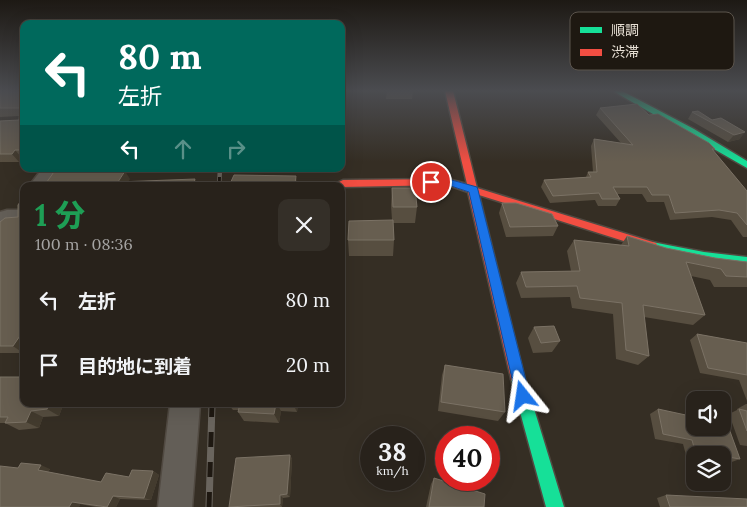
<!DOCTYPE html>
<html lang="ja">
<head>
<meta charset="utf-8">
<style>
	body { margin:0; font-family:Lora,"Noto Sans JP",serif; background:#342f28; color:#f1f3f6; height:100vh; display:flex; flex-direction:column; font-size:19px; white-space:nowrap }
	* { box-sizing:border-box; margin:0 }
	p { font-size:16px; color:#a5a4a3 }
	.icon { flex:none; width:28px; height:28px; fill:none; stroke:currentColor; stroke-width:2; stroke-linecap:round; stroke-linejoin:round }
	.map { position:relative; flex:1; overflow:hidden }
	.drawer { position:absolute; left:20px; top:182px; width:325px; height:225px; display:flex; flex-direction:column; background:#28221b; border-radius:10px; box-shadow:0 5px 20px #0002,0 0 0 1px #443f3a }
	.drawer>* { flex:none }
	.hud { position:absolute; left:20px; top:20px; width:325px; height:152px; border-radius:10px; box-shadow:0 5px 20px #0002,0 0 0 1px #443f3a; background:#00695c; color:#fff; overflow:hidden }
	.tools { position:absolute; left:686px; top:391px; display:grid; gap:10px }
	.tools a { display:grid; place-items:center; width:45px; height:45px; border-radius:10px; background:#28221b; box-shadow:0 5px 20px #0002,0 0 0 1px #443f3a; font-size:25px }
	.speed { position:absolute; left:360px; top:426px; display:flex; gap:10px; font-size:25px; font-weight:700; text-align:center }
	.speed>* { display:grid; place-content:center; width:65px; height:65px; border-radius:50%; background:#28221b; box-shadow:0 5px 20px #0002,0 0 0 1px #443f3a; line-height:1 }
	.speed small { font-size:12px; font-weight:400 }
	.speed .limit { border:8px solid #d22; background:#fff; color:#111 }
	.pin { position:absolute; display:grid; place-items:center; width:42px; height:42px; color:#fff; margin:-21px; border:2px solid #fff; border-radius:50%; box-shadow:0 1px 5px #0007 }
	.me { position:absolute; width:55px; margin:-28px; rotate:345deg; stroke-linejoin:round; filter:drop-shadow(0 0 4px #0008) }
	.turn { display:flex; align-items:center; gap:18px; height:105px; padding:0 15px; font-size:22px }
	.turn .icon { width:65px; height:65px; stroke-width:2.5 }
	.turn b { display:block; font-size:35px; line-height:42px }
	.lanes { display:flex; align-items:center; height:48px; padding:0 15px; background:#0003; justify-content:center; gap:25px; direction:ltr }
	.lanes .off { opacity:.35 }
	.round { display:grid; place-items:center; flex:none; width:52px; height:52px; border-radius:10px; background:#342f28 }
	.head { display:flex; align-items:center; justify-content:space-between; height:85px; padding:0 15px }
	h1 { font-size:30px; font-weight:800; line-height:38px; color:#1e9e55 }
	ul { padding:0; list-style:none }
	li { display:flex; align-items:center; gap:15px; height:65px; padding:0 15px }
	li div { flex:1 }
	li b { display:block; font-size:19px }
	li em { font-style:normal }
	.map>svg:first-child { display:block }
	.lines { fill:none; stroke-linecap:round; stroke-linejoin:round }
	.street-casing { stroke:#514a42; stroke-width:3 }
	.fast-casing { stroke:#514a42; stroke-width:3 }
	.jam-casing { stroke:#514a42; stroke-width:3 }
	.street { fill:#635e57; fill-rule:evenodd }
	.fast { fill:#16e098; fill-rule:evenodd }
	.jam { fill:#f24e42; fill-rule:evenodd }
	.rail-far1-casing { stroke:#6a655e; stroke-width:4.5 }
	.rail-casing { stroke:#6a655e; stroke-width:7 }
	.rail-far1 { stroke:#1e1811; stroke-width:3; stroke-dasharray:9; stroke-linecap:butt }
	.rail { stroke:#1e1811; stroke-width:5; stroke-dasharray:15; stroke-linecap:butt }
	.wall { fill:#574e40 }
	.shaded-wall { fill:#433b2e }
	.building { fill:#675e50; stroke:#7b7265 }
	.route { fill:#1a73e8; stroke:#114b97 }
	.key { fill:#1e1811; stroke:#5b544c; stroke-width:1 }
	.key-label { font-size:14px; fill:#e8e0d5 }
</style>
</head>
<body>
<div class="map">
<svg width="747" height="507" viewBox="0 0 747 507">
	<rect width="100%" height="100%" fill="#352e24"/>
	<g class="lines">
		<defs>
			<path id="street" d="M42,169H61L49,186H29Z
				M7,210H24V224H12L7,229L0,232V212Z
				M170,404H200L192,507H158Z"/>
			<path id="fast" d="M613,91H622L694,129L747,161V168Z
				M652,242L704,252L747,257V265L704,260L648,249L646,246Z
				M518,372L523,374L525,379L564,507H546L511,379L513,374Z"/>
			<path id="jam" d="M445,91H453L477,188L656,243L658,246L652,250L479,195L525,379L523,384L518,386L513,384L511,379L468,192L448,185L341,187L331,186L343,180L448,179L467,184Z"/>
		</defs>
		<!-- street casing -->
		<use href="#street" class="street-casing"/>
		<!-- fast casing -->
		<use href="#fast" class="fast-casing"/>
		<!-- jam casing -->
		<use href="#jam" class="jam-casing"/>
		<!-- street -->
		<use href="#street" class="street"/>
		<!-- fast -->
		<use href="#fast" class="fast"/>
		<!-- jam -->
		<use href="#jam" class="jam"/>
		<defs>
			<path id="rail-far1" d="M219,186L220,169"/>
			<path id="rail" d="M209,507L212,404"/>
		</defs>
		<!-- rail-far1 casing -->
		<use href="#rail-far1" class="rail-far1-casing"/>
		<!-- rail casing -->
		<use href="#rail" class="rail-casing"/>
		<!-- rail-far1 -->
		<use href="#rail-far1" class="rail-far1"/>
		<!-- rail -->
		<use href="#rail" class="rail"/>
	</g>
	<!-- wall -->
	<path class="wall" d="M0,91H24L23,92H24V158H22L19,162H0V121L19,120V116L0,117Z
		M387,91H413L412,99H386Z
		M600,108L649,115L715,149L713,152L747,191V237H743L731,220L712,217L670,220L664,202H647L642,194H617L620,199L616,206H598L595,200L550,203L541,187L544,180L586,177L588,172H593L591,146L594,139L621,143L596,115Z
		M692,112L712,120L740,139L728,142L688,119Z
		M392,188L417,207L415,223H393L394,240L393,256H349L348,240L392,220L391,205Z
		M24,196V352L23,353H0V222L18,217Z
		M502,203L558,226L553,236L506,237L499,213Z
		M627,236L666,248L715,258L747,262V287H714L710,280L691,276L705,315L693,325L644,317L649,356L638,365L616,359L613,314L572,308L570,297L521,298L516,283L521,272L571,271L567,251L574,240L621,245Z
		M534,327L560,341L552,352L533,353L528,338Z
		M697,334L747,343V401L739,380L700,373L690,340Z
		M445,365L505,412L498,421L438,411L442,375Z
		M0,377L24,404H76L75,407L62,408L59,416L43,417L39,428L19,430L5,423H0Z
		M228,404H298L297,412L281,411L279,423L244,421L238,412V410H233Z
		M746,404H747V446L740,445L729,414L737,410V409Z
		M658,409L740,459L729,463L722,462V455H695V456L686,455L683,444L655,439L650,414Z
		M290,455L292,459L290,497L283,498L282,507H229Z
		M18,468L50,469L48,472L101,482L129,477L153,471L159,475L151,500L120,499L116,507H96L80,504L79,507H0Z
		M434,478L484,507H426L431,484Z
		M666,495L747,507H660L657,498Z"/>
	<!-- shaded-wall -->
	<path class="shaded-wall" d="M12,91H24L17,100L11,92Z
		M745,132L740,139L728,142L734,135Z
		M15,150L22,158L19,162L12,154Z
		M110,169H119L114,180L109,171Z
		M125,171L130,179L126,186L118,182Z
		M296,176L298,186L295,184Z
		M195,179L198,186H193Z
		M24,317V326L20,323Z
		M24,330V352L23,353L13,346Z
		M50,404H55L62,408L59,416L47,409Z
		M70,404H76L75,407Z
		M276,404H277L281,411L279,423L274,414Z
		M293,404H298L297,412Z
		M31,411L43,417L39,428L26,422Z
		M290,455L292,459L290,497L287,494Z
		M41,465L50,469L47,473L38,470Z
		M153,471L159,475L151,500L144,498Z
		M280,495L283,498L282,507L280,504Z
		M113,496L120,499L116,507H107Z
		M72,502L80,504L79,507H69Z"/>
	<!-- building -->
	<path class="building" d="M0,91H12L11,92H24V150H15L12,154H0V121L19,120L20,108H0Z
		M637,104L649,115L658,114L709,143L715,149H712L747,191V225L737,213L719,210L675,213L669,195H652L647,187H613L620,199H602L599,193L553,196L544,180L591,177L588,172H597L594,139L633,145L600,108Z
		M698,111L712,120L721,118L745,132L734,135L692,112Z
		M56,169H110L109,171H125L118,182L195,179L193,186H44Z
		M234,175L296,176L295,184H302L301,186H229Z
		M392,188H415L417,207H393Z
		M24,196V317L20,323H24V330L13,346H0V222L5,218L18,217V205Z
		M502,203H516L552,214L558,226L510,227Z
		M393,220L394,240H348L349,221Z
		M627,236L666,248L715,258L747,262V277L726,276L721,269L686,262L705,315L643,305L649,356L626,350L622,303L580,298L577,286L526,287L521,272L580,271L574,240L629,246Z
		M554,326L560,341L541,343L534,327Z
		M697,334L747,343V375L708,368Z
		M445,365L503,374L505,412L441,402Z
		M0,377H24V404H50L47,409L31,411L26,422L5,423L8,417H0Z
		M240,404H276L274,414L238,412Z
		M658,409L695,417V428H722V422L727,423L740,459L722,456V455H717L695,451L692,440L663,434Z
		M739,409L747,411V431Z
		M290,455L287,494L280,495V504L229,507L236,458Z
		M21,463L41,465L38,470L101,482L106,473L129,477L132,470L153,471L144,498L113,496L107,507L72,502L69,507H0V466L18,468Z
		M434,478L485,494L484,507H429Z
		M666,495L747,499V507H670Z"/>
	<!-- sky -->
	<linearGradient id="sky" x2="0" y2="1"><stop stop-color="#1d1914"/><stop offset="0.56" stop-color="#4b4c50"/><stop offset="1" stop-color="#4b4c50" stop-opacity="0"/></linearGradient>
	<rect width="747" height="162" fill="url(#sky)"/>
	<!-- route -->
	<path class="route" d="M431,179H448L477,187L478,190L530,396L528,402L523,404L518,402L516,396L469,192L448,185H428V180Z"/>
	<!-- legend -->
	<rect x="570" y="12" width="164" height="58" rx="8" class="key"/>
	<rect x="580" y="27" width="22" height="6" fill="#16e098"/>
	<rect x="580" y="49" width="22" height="7" fill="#f24e42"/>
	<g class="key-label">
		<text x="611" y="35">順調</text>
		<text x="611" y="57">渋滞</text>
	</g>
</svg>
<div class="tools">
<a><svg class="icon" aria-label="sound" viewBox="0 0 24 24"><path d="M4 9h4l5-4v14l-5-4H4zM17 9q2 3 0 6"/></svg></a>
<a><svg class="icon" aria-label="layers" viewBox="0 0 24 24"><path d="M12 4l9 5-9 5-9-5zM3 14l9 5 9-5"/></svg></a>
</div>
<div class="speed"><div>38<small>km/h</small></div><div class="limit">40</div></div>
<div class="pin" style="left:431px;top:182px;background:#d93025"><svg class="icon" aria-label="arrive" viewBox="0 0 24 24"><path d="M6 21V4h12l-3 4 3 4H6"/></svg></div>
<svg class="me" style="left:523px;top:396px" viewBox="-20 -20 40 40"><path d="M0-17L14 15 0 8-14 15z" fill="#1a73e8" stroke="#fff" stroke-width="4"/></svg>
<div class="hud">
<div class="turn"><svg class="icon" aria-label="left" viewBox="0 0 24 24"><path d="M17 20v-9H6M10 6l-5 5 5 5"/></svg><div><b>80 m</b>左折</div></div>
<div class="lanes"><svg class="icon" aria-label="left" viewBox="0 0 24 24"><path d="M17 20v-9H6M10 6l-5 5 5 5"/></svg><svg class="icon off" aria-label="ahead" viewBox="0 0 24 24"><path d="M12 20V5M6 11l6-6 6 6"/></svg><svg class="icon off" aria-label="right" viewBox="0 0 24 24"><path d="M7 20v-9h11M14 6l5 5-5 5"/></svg></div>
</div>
<section class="drawer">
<div class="head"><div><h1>1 分</h1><p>100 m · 08:36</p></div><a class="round"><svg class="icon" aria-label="close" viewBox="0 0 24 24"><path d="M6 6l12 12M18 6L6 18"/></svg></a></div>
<ul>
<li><svg class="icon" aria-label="left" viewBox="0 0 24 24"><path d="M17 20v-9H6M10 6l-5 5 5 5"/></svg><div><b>左折</b></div><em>80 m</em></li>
<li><svg class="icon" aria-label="arrive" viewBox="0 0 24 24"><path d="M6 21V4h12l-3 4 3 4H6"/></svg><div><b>目的地に到着</b></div><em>20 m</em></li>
</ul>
</section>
</div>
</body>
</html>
